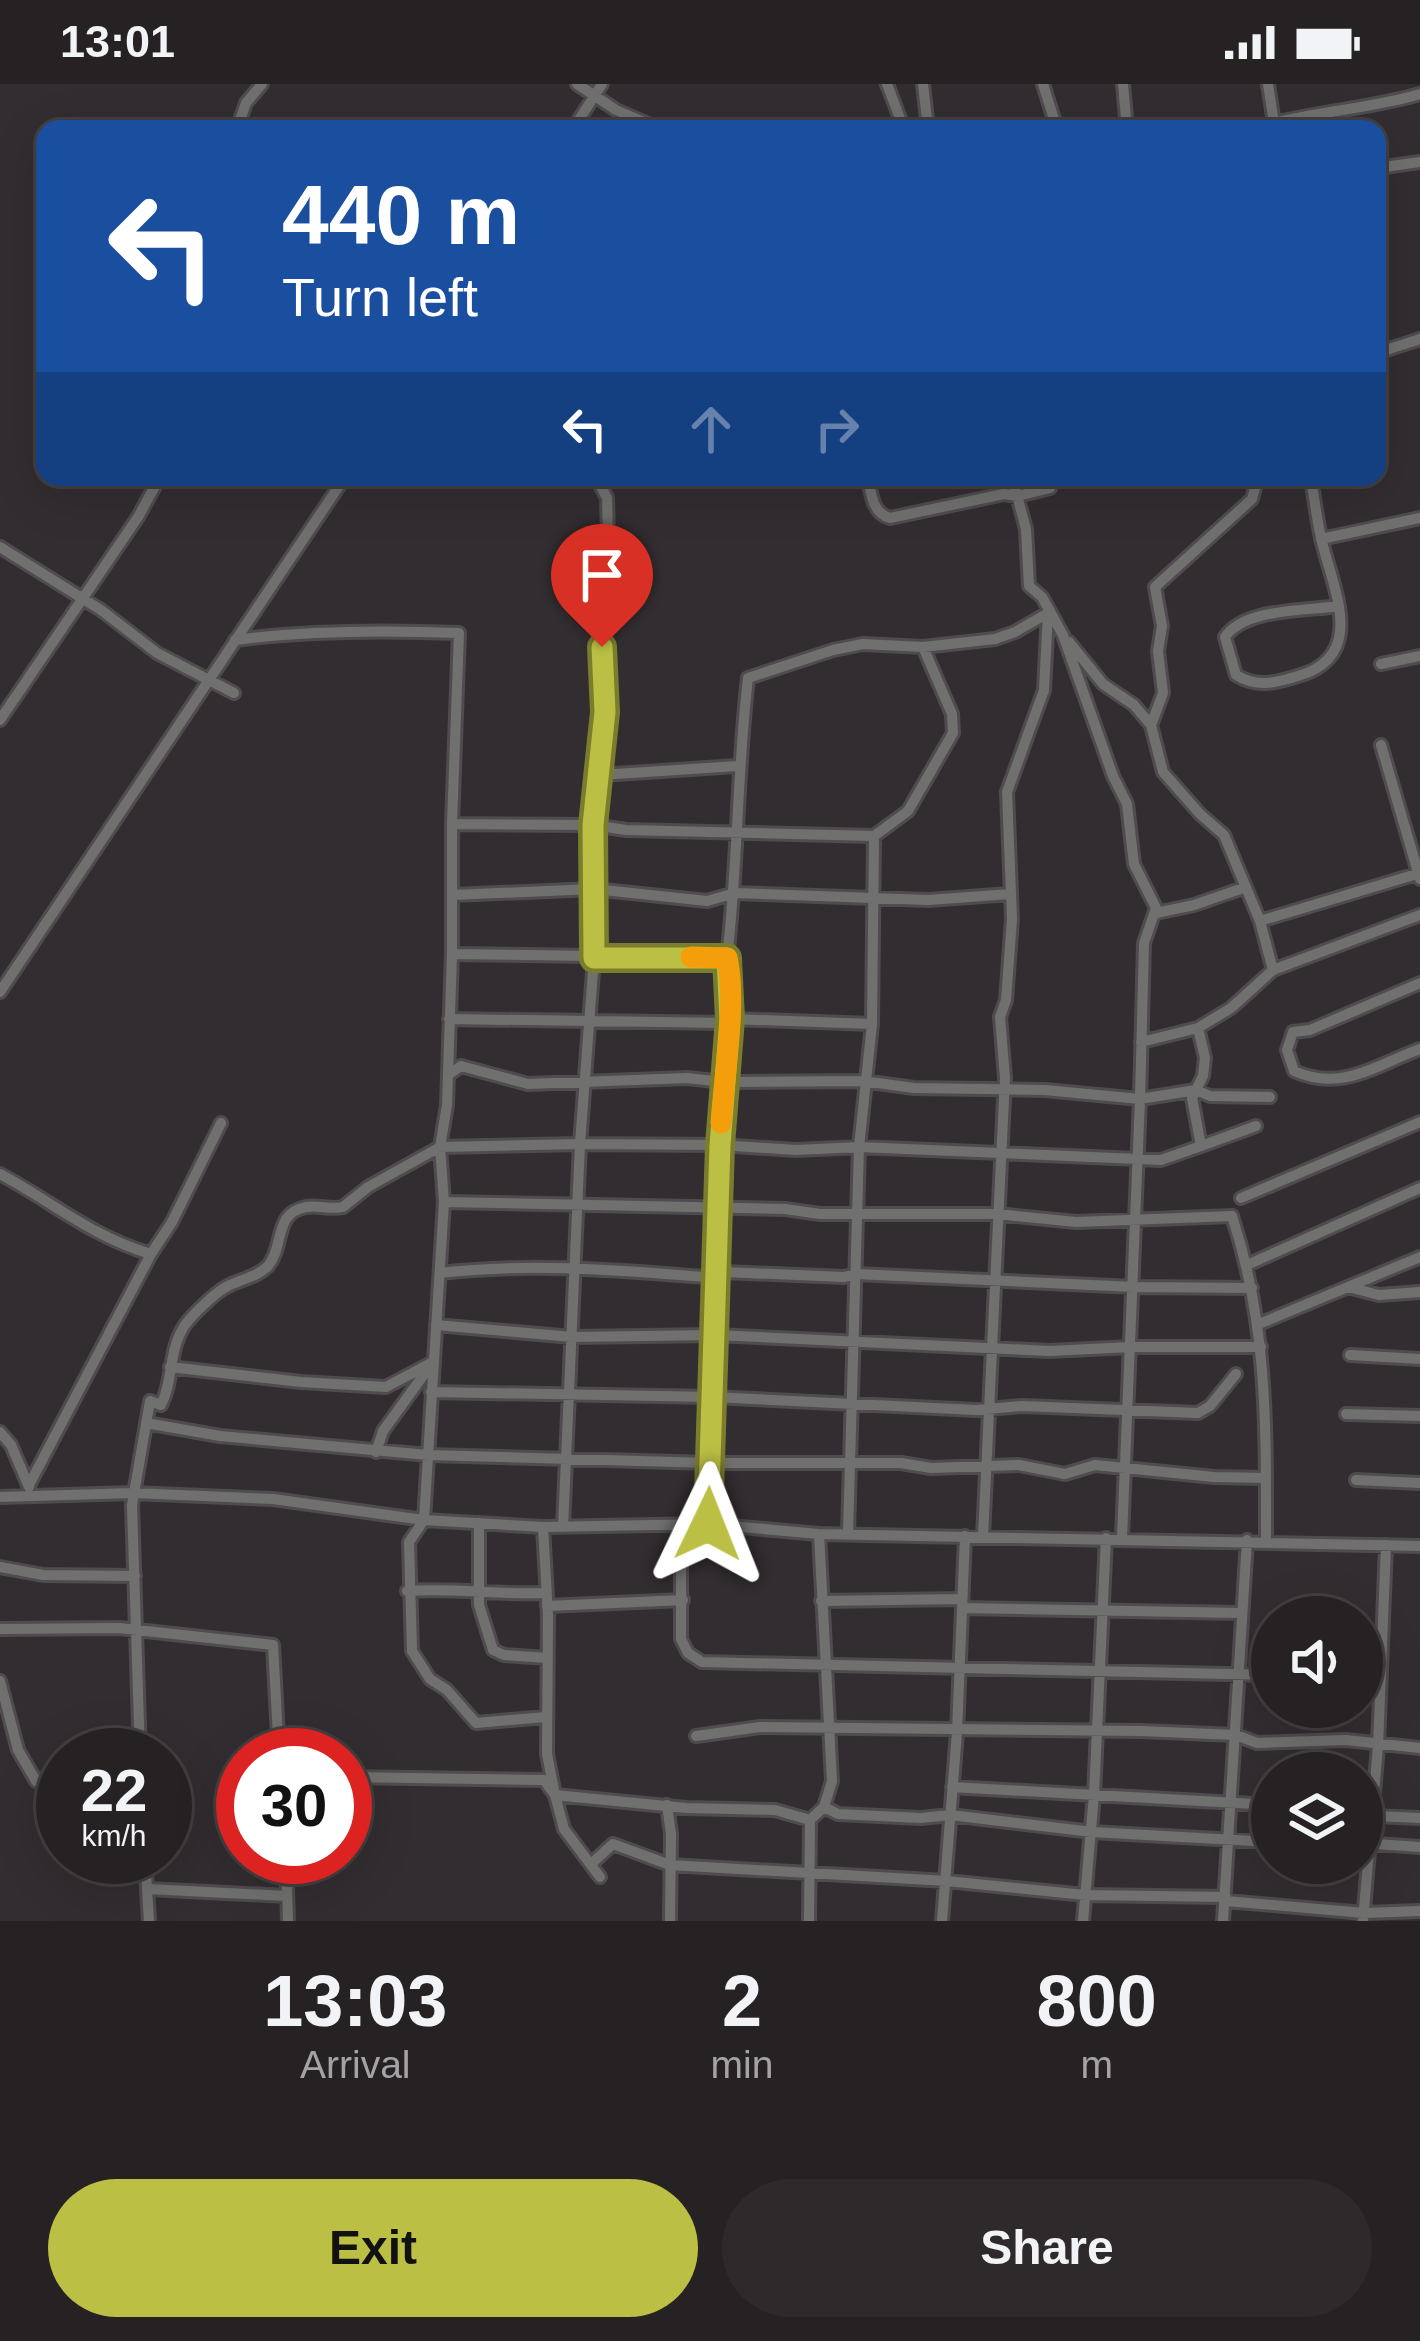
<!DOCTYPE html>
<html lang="en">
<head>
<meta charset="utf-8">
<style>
	body { margin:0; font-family:Helvetica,sans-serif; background:#2e2a2c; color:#f1f3f6; height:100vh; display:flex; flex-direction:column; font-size:45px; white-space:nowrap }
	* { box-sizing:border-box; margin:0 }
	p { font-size:39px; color:#a4a4a6 }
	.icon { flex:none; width:66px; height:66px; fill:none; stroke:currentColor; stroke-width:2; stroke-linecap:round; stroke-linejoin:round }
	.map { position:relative; height:1837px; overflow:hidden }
	.details { display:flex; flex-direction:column; background:#262224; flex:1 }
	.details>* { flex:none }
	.hud { position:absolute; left:36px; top:36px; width:1350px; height:366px; border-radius:24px; box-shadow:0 12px 48px #0002,0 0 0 3px #423f41; background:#1a4fa0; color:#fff; overflow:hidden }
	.tools { position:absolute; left:1251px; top:1512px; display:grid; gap:24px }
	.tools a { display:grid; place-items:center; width:132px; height:132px; border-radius:50%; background:#262224; box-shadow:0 12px 48px #0002,0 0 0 3px #423f41; font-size:60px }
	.speed { position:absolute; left:36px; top:1644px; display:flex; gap:24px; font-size:60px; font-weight:700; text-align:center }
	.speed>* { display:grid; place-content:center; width:156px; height:156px; border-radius:50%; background:#262224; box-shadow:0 12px 48px #0002,0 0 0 3px #423f41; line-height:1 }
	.speed small { font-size:30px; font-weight:400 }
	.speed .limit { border:18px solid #d22; background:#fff; color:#111 }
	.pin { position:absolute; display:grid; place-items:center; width:102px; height:102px; color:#fff; margin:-123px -51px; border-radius:50% 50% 50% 0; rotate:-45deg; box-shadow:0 0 12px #0007 }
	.pin .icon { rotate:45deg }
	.me { position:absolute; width:132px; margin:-66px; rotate:2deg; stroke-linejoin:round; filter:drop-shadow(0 0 9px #0008) }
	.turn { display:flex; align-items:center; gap:42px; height:252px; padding:0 48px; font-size:54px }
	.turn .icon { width:156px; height:156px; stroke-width:2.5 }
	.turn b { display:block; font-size:84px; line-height:102px }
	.lanes { display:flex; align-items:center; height:114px; padding:0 48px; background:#0003; justify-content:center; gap:60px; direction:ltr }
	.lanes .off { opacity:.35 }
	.eta { display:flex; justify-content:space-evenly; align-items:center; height:204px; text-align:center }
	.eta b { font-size:72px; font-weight:700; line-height:84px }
	.cta { display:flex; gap:24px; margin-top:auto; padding:24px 48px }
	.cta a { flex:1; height:138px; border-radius:72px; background:#bbc044; color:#111; font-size:48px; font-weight:700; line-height:138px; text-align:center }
	.cta a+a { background:#2e2a2c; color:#f1f3f6 }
	.status { display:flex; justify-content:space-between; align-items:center; height:84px; padding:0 60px; background:#262224; direction:ltr }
	.status svg { height:33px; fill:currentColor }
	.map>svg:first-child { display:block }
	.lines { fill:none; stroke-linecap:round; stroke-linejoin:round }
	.minor-casing { stroke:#504b4e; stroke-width:16 }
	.minor { stroke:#70716e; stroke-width:10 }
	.route-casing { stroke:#7a7d2c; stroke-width:30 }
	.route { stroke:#bbc044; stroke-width:21 }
	.slow { stroke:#f59e0b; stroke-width:21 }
</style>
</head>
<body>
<div class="status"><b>13:01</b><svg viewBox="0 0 49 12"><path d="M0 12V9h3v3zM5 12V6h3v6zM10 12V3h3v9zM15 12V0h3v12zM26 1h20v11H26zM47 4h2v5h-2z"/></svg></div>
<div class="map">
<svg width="1420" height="1837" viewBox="0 0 1420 1837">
	<rect width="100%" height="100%" fill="#322d30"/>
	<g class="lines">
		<defs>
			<path id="minor" d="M577,0L616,26L660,45
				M887,0L904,45
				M923,0L928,45
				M1043,0L1057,45
				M1123,0L1127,45
				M237,45L246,19L262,0
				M573,45L602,0
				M1246,45L1274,39L1268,0
				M1301,45L1274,39C1323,27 1372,24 1420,10
				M1377,84L1420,78
				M1377,269L1420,255
				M596,393L607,414L609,497L602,563L605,628L600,691
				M868,393C871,409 872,429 890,434L1004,410L1018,412L1050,404L1051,393
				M1012,393L1026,445L1029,502L1042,513L1063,551L1113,692L1127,720L1134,780L1156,824L1144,859L1140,1015L1196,1006L1210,1012L1270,1013
				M1311,393C1314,414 1317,437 1322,458C1334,507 1367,572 1298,592C1275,599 1257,604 1236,591L1225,553C1245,524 1306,527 1339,522
				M1321,455L1420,434
				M0,463L101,526L157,569L234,609
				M235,556C309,546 384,546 459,549L452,740
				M1069,558L1103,600L1134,621L1151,641L1163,688L1200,730L1224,751L1260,837L1273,886
				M1381,580L1420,572
				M0,636L138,433L160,393
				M1151,641L1163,609L1158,567L1162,542L1155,503L1252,415L1256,400L1254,393
				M1381,661L1420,795
				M737,682L600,691L593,741L626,746L874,752
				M452,811L594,805L707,817L735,809L928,816L1010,810
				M1156,829L1194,821L1246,803
				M1260,837L1420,789
				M452,870V740L593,741L594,874L580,1060L563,1443
				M727,874C738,781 737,687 748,594L833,566L863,560L923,563L995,555L1015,548L1048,529
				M1420,899L1310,946L1293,948L1287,966L1294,987C1342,1008 1374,982 1420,965
				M0,908L345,393
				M449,935L727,939
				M1198,944L1205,974L1203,992L1192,1014L1201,1062L1256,1042
				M1141,958L1198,944L1231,924L1273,886L1420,831
				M448,991L461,982L528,1000L687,994L724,998L863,997L914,1004L1045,1006L1140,1015L1122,1454
				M0,1090C51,1117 92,1153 151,1170
				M1241,1114L1420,1038
				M444,1118L785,1125L820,1130H997L1076,1138L1232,1132C1268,1242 1266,1343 1266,1457
				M1247,1181L1420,1104
				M440,1189C532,1178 625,1187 717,1194L724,1188L844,1193L856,1190L1134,1203L1252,1204
				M1348,1203L1379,1211L1420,1208
				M1259,1240L1420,1173
				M436,1241L572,1253L715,1251L1050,1267L1130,1263H1261
				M1350,1271L1420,1275
				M170,1283L301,1298L386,1303L433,1278L383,1347L376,1368
				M431,1308L713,1313L976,1326L1022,1322L1198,1329L1210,1322L1236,1290
				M1346,1330L1420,1332
				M146,1339L220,1352L428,1371L710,1379H901L931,1384L1019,1381L1065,1390L1095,1381L1214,1393L1266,1394
				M0,1348L11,1361L29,1403
				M1356,1396L1420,1399
				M29,1401L151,1170L172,1138L221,1039
				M0,1413L133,1409L273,1415L424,1436L543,1443L708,1440L819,1450L1420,1462
				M479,1439V1521L493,1566L504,1571L547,1574
				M708,1440L727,939L731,935
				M543,1443L548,1531L547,1670L555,1711L686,1724L775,1726L810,1736
				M681,1444V1555L688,1569L702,1578L1272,1591
				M819,1450L832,1697L824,1723
				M848,1450L859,1063L872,940
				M983,1452L1005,994L1000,933L1006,916L1012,835L1007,708L1044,606L1048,529
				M0,1483L43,1491L135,1492
				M407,1507C455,1504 500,1511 546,1509
				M821,1517L962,1515
				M547,1522L683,1516
				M962,1524L1242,1529
				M0,1545L119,1544L273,1561L279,1671
				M0,1597L18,1666L36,1697L63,1687
				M1362,1600L1380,1602
				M546,1633L476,1639L447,1606L430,1595L412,1567L409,1458L424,1436L444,1118L440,1063L580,1060L720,1061L796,1066L859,1063L1161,1076L1201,1062
				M696,1652L760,1643L1141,1647L1236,1651L1257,1659L1346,1656L1420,1664
				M140,1671L132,1421L150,1317L161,1321C174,1296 168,1266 185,1241C193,1230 215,1209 226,1203C240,1195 256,1194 268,1182C285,1162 273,1129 306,1123C319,1121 331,1126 343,1123L368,1103L440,1063L447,1021L452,870L727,874L731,935L872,940L874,752L908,727L953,649L952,630L923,563
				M345,1693L544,1696L555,1711L564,1745L600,1793
				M952,1703L1272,1721
				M667,1721L671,1750L670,1837
				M1373,1732L1420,1734
				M1362,1759L1420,1763
				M145,1773L149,1837
				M286,1773L288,1837
				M591,1780L613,1760L670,1781L947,1797L1085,1811L1226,1813
				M148,1805L287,1812
				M1226,1817L1364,1829L1420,1827
				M809,1837L810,1736L824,1723L838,1730L921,1734L950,1731L1092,1748L1272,1758
				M942,1837L957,1648L965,1452
				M1083,1837L1094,1711L1106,1454
				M1223,1837L1247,1456
				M1363,1837L1378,1662L1386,1461"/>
		</defs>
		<!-- minor casing -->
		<use href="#minor" class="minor-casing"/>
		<!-- minor -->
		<use href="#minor" class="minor"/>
	</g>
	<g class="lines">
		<defs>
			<path id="route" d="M602,563L605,628L593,741L594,874H727L730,935L720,1061L708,1440"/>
		</defs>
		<!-- route casing -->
		<use href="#route" class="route-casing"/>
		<!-- route -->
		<use href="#route" class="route"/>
		<!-- slow -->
		<path class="slow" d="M691,873L727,874C737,915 724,993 721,1039"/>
	</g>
</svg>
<div class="tools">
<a><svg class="icon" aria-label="sound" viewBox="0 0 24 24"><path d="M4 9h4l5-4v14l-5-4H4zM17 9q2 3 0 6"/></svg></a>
<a><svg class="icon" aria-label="layers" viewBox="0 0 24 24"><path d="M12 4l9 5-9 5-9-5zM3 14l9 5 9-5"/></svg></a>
</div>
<div class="speed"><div>22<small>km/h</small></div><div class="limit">30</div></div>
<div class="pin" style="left:602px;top:563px;background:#d93025"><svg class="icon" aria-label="arrive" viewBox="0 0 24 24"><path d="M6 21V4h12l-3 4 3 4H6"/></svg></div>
<svg class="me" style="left:708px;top:1440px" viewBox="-20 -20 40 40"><path d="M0-17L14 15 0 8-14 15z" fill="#bbc044" stroke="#fff" stroke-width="4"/></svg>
<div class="hud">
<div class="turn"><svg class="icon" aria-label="left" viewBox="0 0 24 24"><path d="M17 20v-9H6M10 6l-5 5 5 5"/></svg><div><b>440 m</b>Turn left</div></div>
<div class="lanes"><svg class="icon" aria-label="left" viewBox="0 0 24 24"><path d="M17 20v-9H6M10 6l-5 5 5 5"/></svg><svg class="icon off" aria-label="ahead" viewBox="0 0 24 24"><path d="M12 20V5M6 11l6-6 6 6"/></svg><svg class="icon off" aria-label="right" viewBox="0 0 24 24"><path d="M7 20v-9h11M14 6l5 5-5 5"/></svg></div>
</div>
</div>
<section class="details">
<div class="eta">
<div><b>13:03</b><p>Arrival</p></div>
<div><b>2</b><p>min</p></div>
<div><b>800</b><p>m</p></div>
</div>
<div class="cta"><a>Exit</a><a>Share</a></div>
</section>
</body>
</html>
